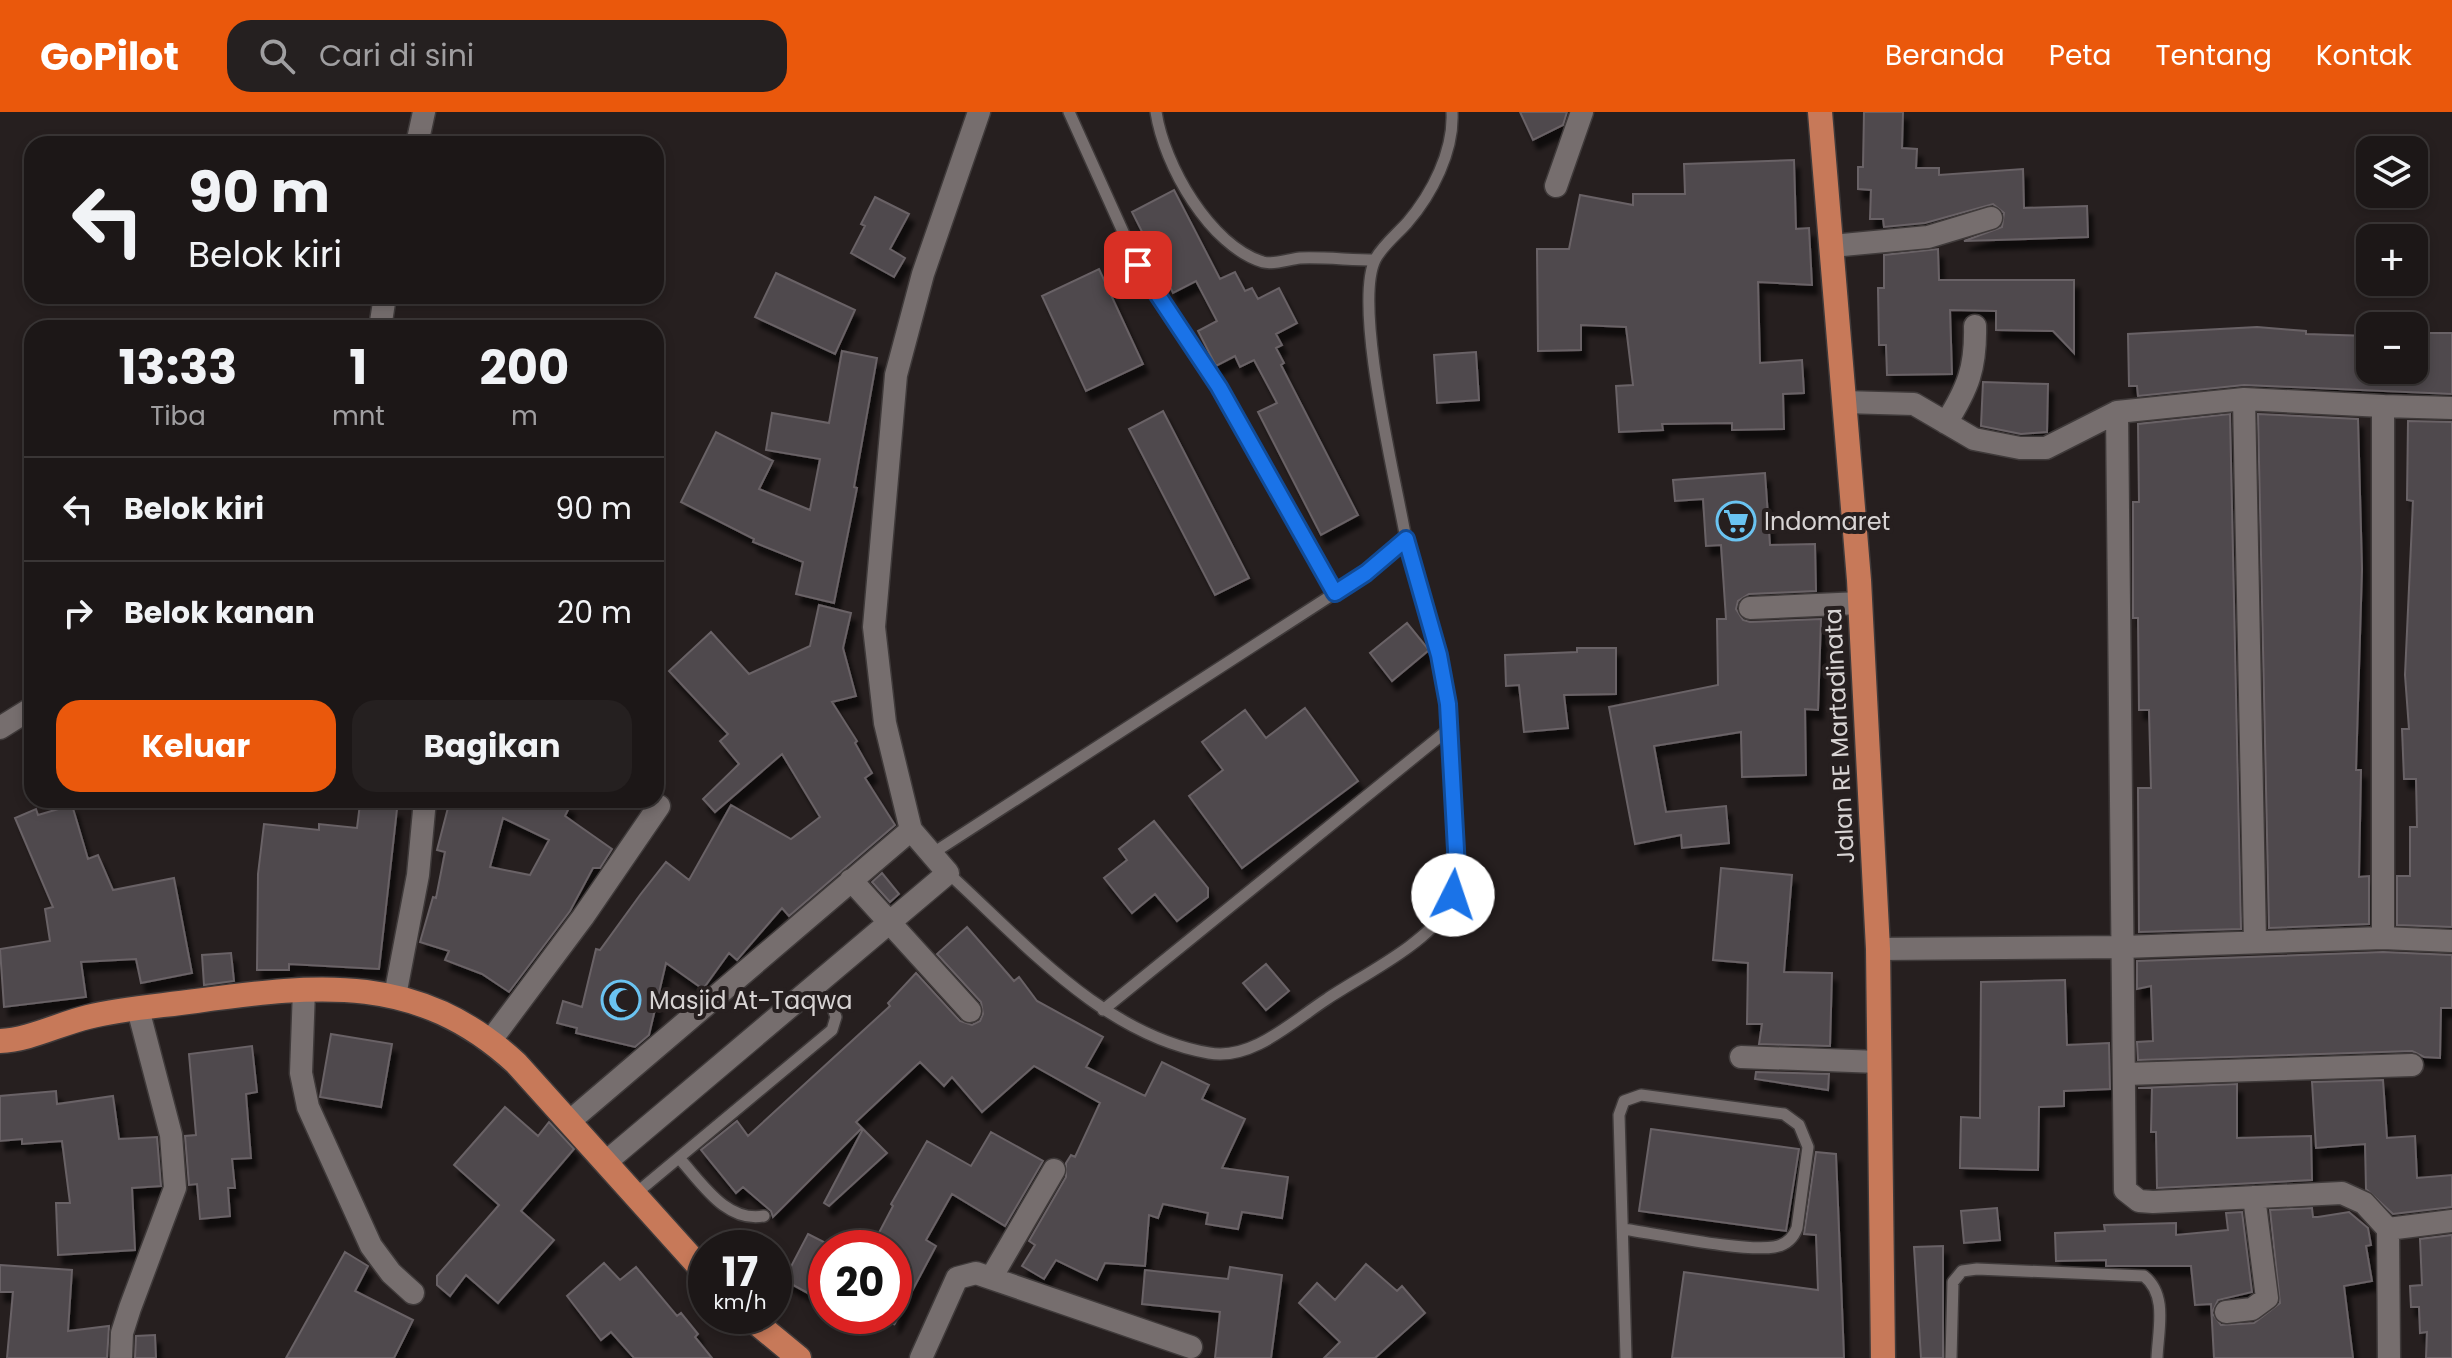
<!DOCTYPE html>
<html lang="id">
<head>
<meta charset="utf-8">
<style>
	body { margin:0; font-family:Poppins,sans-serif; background:#252020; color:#f1f3f6; height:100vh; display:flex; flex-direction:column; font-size:30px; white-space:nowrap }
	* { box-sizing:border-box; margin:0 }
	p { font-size:26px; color:#a09fa1 }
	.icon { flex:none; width:44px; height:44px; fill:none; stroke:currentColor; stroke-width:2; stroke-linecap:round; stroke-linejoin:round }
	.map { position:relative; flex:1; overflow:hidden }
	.sheet { position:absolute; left:24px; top:208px; width:640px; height:488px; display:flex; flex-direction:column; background:#1c1717; border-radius:24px; box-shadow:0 4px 12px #0003,0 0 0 2px #3a3636 }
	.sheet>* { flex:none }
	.hud { position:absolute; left:24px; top:24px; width:640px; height:168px; border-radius:24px; box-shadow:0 4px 12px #0003,0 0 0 2px #3a3636; background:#1c1717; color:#f1f3f6; overflow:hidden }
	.controls { position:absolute; left:2356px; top:24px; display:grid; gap:16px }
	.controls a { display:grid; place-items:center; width:72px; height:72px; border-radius:16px; background:#1c1717; box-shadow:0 4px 12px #0003,0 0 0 2px #3a3636; font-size:40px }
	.speed { position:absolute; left:688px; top:1118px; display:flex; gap:16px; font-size:40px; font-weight:700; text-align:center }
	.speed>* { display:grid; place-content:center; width:104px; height:104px; border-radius:50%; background:#1c1717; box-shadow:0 4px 12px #0003,0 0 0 2px #3a3636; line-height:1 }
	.speed small { font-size:20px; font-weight:400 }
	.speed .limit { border:12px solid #d22; background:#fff; color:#111 }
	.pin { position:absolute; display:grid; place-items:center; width:68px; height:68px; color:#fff; margin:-34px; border-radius:16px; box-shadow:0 4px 12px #0006 }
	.me { position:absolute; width:88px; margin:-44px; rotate:4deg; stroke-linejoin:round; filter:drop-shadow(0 0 6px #0008) }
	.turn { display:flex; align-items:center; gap:28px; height:168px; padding:0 32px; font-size:36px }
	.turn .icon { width:104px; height:104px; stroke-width:2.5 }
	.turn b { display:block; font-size:56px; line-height:68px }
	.eta { display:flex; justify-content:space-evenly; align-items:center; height:136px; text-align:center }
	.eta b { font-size:48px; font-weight:700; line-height:56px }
	.button { display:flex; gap:16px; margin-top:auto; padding:16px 32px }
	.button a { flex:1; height:92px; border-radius:24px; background:#ea580c; color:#fff; font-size:32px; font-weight:700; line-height:92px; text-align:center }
	.button a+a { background:#252020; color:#f1f3f6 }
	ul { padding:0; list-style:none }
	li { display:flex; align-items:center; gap:24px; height:104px; padding:0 32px; border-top:2px solid #3a3636 }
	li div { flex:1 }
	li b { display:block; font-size:30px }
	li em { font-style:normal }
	header { display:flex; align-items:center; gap:48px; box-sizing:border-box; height:112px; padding:0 40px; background:#ea580c; color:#fff }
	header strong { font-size:38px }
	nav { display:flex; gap:44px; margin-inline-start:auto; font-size:28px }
	.search { width:560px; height:72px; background:#252020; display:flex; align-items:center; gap:20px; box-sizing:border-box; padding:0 28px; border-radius:24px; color:#a09fa1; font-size:30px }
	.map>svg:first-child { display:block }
	.building { fill:#50494d; stroke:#696266; stroke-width:2; fill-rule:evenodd; filter:url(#shadow) }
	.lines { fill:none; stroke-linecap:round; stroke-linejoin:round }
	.lane-casing { stroke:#3f3a3a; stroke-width:14 }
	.street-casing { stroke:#3f3a3a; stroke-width:25 }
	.highway-casing { stroke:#3f3a3a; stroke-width:27 }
	.lane { stroke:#766e6e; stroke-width:11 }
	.street { stroke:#766e6e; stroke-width:22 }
	.highway { stroke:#c77959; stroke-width:24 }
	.route-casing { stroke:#114b97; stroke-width:20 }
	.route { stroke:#1a73e8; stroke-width:14 }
	.labels { text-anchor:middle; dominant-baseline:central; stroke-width:8; stroke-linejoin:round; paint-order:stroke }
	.poi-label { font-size:24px; fill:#d8d4d4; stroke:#261f1f; text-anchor:start }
	.street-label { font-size:24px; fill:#d8d4d4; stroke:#261f1f }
</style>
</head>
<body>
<header>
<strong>GoPilot</strong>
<div class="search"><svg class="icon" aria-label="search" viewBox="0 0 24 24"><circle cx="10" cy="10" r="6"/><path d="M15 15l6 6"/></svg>Cari di sini</div>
<nav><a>Beranda</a><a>Peta</a><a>Tentang</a><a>Kontak</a></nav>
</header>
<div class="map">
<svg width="2452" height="1246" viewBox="0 0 2452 1246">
	<defs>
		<filter id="shadow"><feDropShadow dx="5" dy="9" stdDeviation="2" flood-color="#0009"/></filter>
	</defs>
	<rect width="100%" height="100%" fill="#261f1f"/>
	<!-- building -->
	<path class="building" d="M1520,0H1567L1563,13L1533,28Z
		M1864,0H1903L1902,36L1917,37L1916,56H1939V63L2023,57L2024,96L2087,94L2088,125L1964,129L2002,115L2004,101L1993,92L1925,111L1884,115L1883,107H1870L1871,78L1858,77V55H1863Z
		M1794,48L1796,117L1809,116L1812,173L1758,170L1760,251L1802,248L1804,281L1783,282L1784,317L1732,318V311L1662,312L1663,318L1619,320L1616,274L1633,273L1626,215L1581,213V238L1538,239L1537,137H1569L1580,83L1633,93V82H1685L1684,52Z
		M1174,78L1220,167L1235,160L1245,179L1252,176L1258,187L1279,176L1297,211L1276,222L1282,233L1276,236L1284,251L1281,253L1358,403L1321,423L1258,300L1277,291L1254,248L1240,255L1235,244L1216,254L1198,219L1217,209L1196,169L1173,181L1132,100Z
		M875,85L909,102L890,137L905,146L894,165L851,141L865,114L861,112Z
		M1938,137L1939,168H2074V241L2053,219L1996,218V199L1950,198L1952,262L1887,263L1886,233H1879L1878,176H1884V143Z
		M1099,157L1143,252L1086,279L1042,184Z
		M776,161L855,198L835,242L755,205Z
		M2257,215L2306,219V222L2370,224V258H2414V221H2452V282L2244,273L2138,284L2137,274H2129L2128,222Z
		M842,239L877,246L854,375L857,376L834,491L796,482L803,450L753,430L754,427L681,390L716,320L773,349L759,377L810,398L820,347L766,338L772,301L829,311Z
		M1476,240L1479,288L1437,291L1434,243Z
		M1983,270L2048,272L2047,320L2021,322L1981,314Z
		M1163,299L1249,466L1215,483L1129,317Z
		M2230,302L2241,817L2139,820L2138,676H2151L2149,598H2139L2138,506H2133V390H2139L2138,312Z
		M2258,302L2358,307L2362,457L2356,658H2361L2359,765L2369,764V812L2269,816Z
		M2408,309L2452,310V815L2397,813V764H2410V715H2417L2416,667H2404L2402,617H2409L2405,563L2413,389L2407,388Z
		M1765,361L1770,433L1815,432L1816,479L1749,482L1738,489L1736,497L1743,508L1750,510L1821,507L1818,598L1805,597L1806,663L1742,665L1741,620L1654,634L1666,700L1726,694L1729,731L1682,736L1681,723L1635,732L1609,595L1718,573L1717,507H1726L1721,433L1706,434L1703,387L1675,389L1673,368Z
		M819,493L851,501L843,536L856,584L832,590L857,629L855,631L872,661L865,666L895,713L789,804L782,796L737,848L729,841L703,877L666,851L649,923L635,935L576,921L577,916L557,911L563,889L582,895L596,837L600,838L640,783L666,750L689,768L731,693L791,727L820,705L782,642L715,700L703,687L739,652L720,629L728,622L669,559L711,520L749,562L810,534Z
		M1407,511L1429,538L1392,569L1370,541Z
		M1577,536H1616V582L1564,583L1568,616L1524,620L1519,573L1506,574L1505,543L1577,540Z
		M1305,596L1358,669L1242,756L1189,684L1223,658L1202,630L1245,598L1266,626Z
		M450,688H557L570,694L565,704L612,737L600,756H593L570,799L509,880L482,862L445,848L449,839L420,830L433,785L436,786L445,740L437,738ZM503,706L549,728L530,763L490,755Z
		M360,692L397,697L379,857L289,852V858H257L258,762L264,712L319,718V712L357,716Z
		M72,693L88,747L98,743L113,778L174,766L192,861L141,871L136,847L81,850L86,885L4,895L0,837L50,829L45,797L53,795L15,706L36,697L38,703Z
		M1154,709L1208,776V785L1177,809L1155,782L1132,801L1104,766L1127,748L1119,737Z
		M1721,756L1792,763L1784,860L1832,861L1830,934L1759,932L1762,912H1747L1748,851L1713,848Z
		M882,761L899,782L890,790L872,770Z
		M967,815L1014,869L1019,865L1037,889L1103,925L1086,955L1145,984L1162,950L1209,973L1202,987L1245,1007L1222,1056L1288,1065L1282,1106L1242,1100L1238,1117L1206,1112L1208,1101L1163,1092L1158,1106L1149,1103L1145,1154L1105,1151L1097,1168L1056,1148L1044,1167L1022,1154L1035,1133L1029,1129L1066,1065V1051L1071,1043L1075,1045L1100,991L1034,954L982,1000L952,965L944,974L920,950L856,1010L862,1016L773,1105L771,1099L743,1075L736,1081L701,1038L737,1009L748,1024L890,894L888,891L916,861L960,909L972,913L980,909L983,902L981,890L937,842Z
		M2383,840L2452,843V896H2441L2440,946L2424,945L2412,939L2138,948L2137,930L2153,929L2151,874L2137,877V849Z
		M231,841L234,869L204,873L202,843Z
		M1266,852L1289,879L1266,898L1243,871Z
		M2065,868L2067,933L2109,931L2110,977L2064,979V994L2039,995L2038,1058L1960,1056L1961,1005L1980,1006L1981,870Z
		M331,922L392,932L381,995L320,985Z
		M252,934L257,980L246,982L251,1046L232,1047L235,1076H228L230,1104L200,1107L197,1072L189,1073L185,1024L196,1023L189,942Z
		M1756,960L1829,962L1828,978L1755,967Z
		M2383,968L2387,1026L2415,1024L2417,1066L2452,1063V1095L2393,1102L2366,1077L2365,1032L2316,1036L2312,970Z
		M2237,972V1026L2311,1024L2312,1068L2157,1076L2156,1020H2151L2152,976H2138Z
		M56,979L57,992L113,984L119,1027L157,1025L161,1074L132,1076L135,1138L58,1143L56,1091H70L62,1029L22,1032V1027L0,1029V984Z
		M505,995L538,1024L549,1010L574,1037L521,1099L554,1128L498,1191L466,1163L450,1184L437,1173V1164L499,1093L454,1053Z
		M863,1017L887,1041L829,1094L824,1091Z
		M1651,1017L1799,1037L1786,1119L1639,1099Z
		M991,1020L1043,1049L1005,1114L952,1082L926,1128L936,1134L894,1213V1136H871L893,1094L891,1092L927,1029L971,1054Z
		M1816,1040L1836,1042L1844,1246H1672L1684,1160L1818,1178L1816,1123L1804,1122Z
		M1997,1096L2000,1128L1964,1131L1961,1099Z
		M2312,1096L2313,1105H2318L2349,1100L2368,1116L2371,1133L2366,1134L2372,1169L2344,1174L2353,1246H2214L2211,1192L2195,1193L2191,1154H2106V1148L2056,1149L2055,1121L2105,1119L2104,1113L2176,1111V1123L2228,1118L2226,1101L2242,1100L2252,1180L2218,1188L2212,1201L2221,1213L2254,1211L2280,1191L2270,1098Z
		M808,1122L826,1131V1191L784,1168Z
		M2452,1123V1246H2426L2427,1220L2420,1221L2419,1195H2411L2410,1174L2422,1173L2420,1127Z
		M1943,1134V1246H1921L1914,1135Z
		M345,1140L368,1154L355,1179L413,1208L394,1246H286Z
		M604,1151L620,1168L636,1155L677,1204L681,1201L698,1222L695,1225L712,1246H634L611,1220L601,1228L567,1184Z
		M1366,1152L1397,1179L1402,1174L1425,1201L1375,1246H1324L1340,1230L1299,1191L1317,1171L1335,1188Z
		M0,1153L72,1158L68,1219L109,1214L107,1246H7L13,1180H0Z
		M1230,1155L1282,1163L1271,1246H1215L1220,1200L1142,1192L1145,1158L1228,1167Z
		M155,1223L156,1246H135L136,1224Z"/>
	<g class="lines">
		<defs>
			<path id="lane" d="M1069,0L1138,153L1219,275L1335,481L1366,461L1406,427C1396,370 1353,194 1375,148C1381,135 1397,122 1407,111C1432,82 1454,39 1452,0
				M1156,0C1164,53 1210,134 1263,150C1275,153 1289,147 1300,146C1325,145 1350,148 1375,148
				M930,743L1335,481
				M948,761C1024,830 1103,923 1209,941C1252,949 1293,909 1327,887C1361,864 1427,832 1447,796C1463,768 1455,731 1454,700C1452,664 1453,627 1448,591C1441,535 1423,481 1406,427
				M1103,898L1449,617
				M679,1046C702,1071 726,1111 764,1104
				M634,1083L832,918L836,905L831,891L814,875
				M1623,1117C1658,1122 1744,1140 1774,1135C1786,1133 1793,1127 1797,1116L1808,1035L1799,1013L1784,1002L1641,983L1624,989L1619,1003L1626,1246
				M1951,1246L1953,1170L1962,1159L1977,1157L2144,1164C2168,1183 2158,1218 2157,1246"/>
			<path id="street" d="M417,32L424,0
				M1556,74L1582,0
				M1832,134L1928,125L1991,106
				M380,216L385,184
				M2244,287L2255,829
				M1844,290L1914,292L1974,327L2020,336H2046L2117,300
				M2383,294L2244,287L2117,300L2125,1078L2139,1089L2153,1090L2342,1081L2364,1091L2388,1117
				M1946,311C1968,276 1976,256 1975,214
				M1750,496L1860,491
				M0,616L32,596
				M851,768L970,899
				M2383,826V294L2452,296
				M1878,837L2123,835L2383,826L2452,829
				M304,878L301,961L308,995L371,1134L391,1161L413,1181
				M395,884L418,763L425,688
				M491,928L583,805L659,694
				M1741,945L1879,950
				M2125,962L2412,953
				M570,1009L911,718
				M606,1050L948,761L911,718L885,611L874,515L896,263L923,162L979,0
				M991,1166L1054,1058
				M2226,1200L2252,1197L2267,1186L2254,1085
				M121,1246L122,1221L130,1196L175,1076L171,1023L138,897
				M921,1246L957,1166L976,1161L1191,1235
				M2389,1246L2388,1117L2452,1109"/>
			<path id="highway" d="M1820,0L1859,468L1878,837L1883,1246
				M0,929C29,928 59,912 88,905C123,896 161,894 196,889C320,872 418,861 516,951L706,1162
				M748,1204L799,1246"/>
		</defs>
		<!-- lane casing -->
		<use href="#lane" class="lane-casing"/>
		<!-- street casing -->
		<use href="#street" class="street-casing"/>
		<!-- highway casing -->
		<use href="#highway" class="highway-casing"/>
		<!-- lane -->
		<use href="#lane" class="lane"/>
		<!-- street -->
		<use href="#street" class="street"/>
		<!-- highway -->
		<use href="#highway" class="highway"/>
	</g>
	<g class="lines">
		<defs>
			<path id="route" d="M1138,153L1219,275L1335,481L1366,461L1406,427L1439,543L1448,592L1457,756L1453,783"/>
		</defs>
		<!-- route casing -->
		<use href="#route" class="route-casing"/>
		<!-- route -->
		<use href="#route" class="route"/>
	</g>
	<!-- icons -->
	<defs>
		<symbol id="supermarket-ring" viewBox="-11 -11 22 22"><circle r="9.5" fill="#261f1f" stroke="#6ac3f1" stroke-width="1.5"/><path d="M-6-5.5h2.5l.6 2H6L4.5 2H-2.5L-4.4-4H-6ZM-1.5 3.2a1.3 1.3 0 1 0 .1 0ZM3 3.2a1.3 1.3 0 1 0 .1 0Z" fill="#6ac3f1"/></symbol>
		<symbol id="mosque-ring" viewBox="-11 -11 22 22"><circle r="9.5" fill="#261f1f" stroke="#6ac3f1" stroke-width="1.5"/><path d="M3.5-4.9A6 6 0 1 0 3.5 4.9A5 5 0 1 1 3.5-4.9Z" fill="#6ac3f1"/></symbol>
	</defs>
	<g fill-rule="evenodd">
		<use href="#supermarket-ring" x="1714" y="387" width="44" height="44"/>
		<use href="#mosque-ring" x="599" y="866" width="44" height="44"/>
	</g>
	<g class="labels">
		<!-- poi labels -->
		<g class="poi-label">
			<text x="1764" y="409">Indomaret</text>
			<text x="649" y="888">Masjid At-Taqwa</text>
		</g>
		<!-- street labels -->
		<g class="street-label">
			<text transform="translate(1839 624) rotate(-93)">Jalan RE Martadinata</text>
		</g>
	</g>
</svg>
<div class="controls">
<a><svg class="icon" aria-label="layers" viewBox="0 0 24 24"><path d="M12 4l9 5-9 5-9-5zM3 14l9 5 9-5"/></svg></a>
<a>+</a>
<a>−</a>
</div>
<div class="speed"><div>17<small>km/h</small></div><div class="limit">20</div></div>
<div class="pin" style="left:1138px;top:153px;background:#d93025"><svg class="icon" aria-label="arrive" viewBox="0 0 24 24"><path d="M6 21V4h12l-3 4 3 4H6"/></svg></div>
<svg class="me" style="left:1453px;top:783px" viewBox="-20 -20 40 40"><circle r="19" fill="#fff"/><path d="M0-13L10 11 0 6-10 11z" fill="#1a73e8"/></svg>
<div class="hud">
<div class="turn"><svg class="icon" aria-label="left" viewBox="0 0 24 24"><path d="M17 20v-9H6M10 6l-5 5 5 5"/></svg><div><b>90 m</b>Belok kiri</div></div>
</div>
<section class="sheet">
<div class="eta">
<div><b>13:33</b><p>Tiba</p></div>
<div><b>1</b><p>mnt</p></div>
<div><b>200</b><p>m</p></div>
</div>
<ul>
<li><svg class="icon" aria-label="left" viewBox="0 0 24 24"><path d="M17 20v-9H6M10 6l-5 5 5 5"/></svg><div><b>Belok kiri</b></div><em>90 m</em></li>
<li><svg class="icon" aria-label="right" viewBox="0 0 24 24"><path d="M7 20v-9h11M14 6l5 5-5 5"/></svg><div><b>Belok kanan</b></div><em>20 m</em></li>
</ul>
<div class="button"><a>Keluar</a><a>Bagikan</a></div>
</section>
</div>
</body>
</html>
